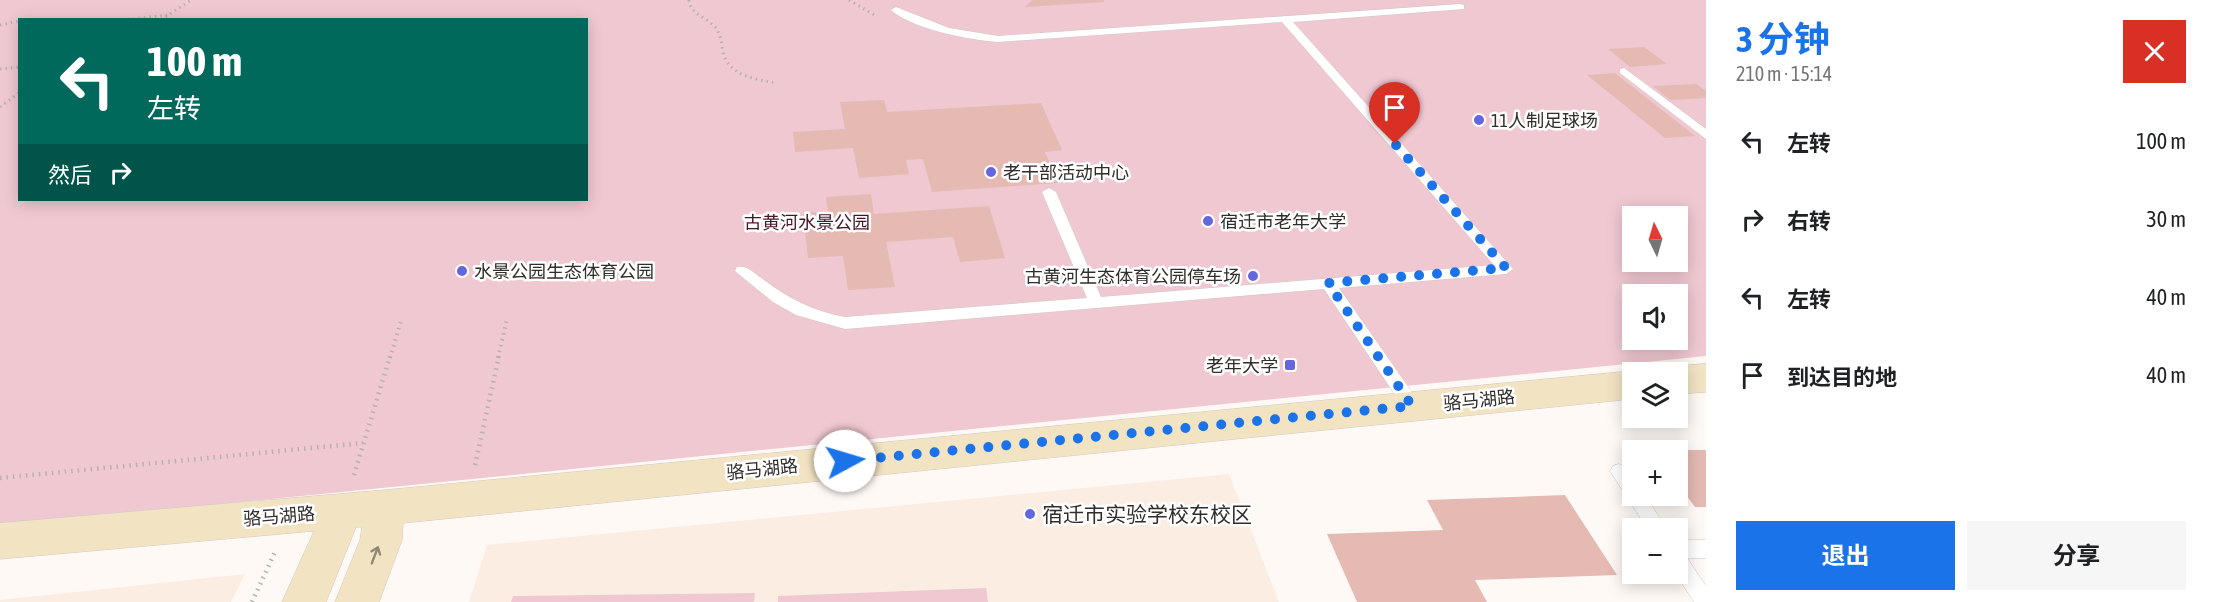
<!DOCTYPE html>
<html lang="zh">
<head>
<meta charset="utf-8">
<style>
	body { margin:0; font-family:"Asap Condensed","Noto Sans SC",sans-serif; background:#f6f6f6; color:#202124; height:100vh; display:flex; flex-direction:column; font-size:22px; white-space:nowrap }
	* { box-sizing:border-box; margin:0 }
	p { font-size:20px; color:#757577 }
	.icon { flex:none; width:33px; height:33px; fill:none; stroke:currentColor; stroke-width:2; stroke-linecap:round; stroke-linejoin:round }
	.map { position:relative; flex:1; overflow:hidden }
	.panel { display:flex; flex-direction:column; background:#fff; width:510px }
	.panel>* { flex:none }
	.hud { position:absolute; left:18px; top:18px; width:570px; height:183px; border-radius:0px; box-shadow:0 3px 15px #0003; background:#00695c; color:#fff; overflow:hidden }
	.needle { width:39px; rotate:355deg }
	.fabs { position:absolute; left:1622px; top:206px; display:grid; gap:12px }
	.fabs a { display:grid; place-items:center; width:66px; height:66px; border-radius:0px; background:#fff; box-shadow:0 3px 15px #0003; font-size:30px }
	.pin { position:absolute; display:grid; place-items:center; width:51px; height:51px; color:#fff; margin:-62px -26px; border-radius:50% 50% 50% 0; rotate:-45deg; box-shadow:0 0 6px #0007 }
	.pin .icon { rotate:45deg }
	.me { position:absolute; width:66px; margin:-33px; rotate:84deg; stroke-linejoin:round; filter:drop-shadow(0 0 4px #0008) }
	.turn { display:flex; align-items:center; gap:21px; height:126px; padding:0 30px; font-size:27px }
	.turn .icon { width:78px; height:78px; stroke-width:2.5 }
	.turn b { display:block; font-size:42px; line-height:51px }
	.then { display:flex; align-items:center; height:57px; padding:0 30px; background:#0003; gap:12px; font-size:22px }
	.round { display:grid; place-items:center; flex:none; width:63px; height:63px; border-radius:0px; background:#f6f6f6 }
	.overview { display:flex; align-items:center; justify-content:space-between; height:102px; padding:0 30px }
	h1 { font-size:36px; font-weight:700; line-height:45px; color:#1a73e8 }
	.action { display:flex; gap:12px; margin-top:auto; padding:12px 30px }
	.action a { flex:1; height:69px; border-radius:0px; background:#1a73e8; color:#fff; font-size:24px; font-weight:700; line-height:69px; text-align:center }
	.action a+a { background:#f6f6f6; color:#202124 }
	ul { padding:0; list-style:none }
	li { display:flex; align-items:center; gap:18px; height:78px; padding:0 30px }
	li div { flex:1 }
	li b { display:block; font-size:22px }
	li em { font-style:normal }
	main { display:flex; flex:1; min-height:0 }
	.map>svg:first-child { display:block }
	.built { fill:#fcede3 }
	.green { fill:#f0c8d2; fill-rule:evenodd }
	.building { fill:#e4bab3 }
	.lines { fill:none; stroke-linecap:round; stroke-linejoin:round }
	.lane-casing { stroke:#d0c9c4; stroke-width:1 }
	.secondary-casing { stroke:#d0c9c4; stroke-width:1 }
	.path-far2 { stroke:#b6b2ae; stroke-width:3; stroke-dasharray:1.5 4; stroke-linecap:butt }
	.path-far1 { stroke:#b6b2ae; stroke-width:4; stroke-dasharray:1.5 4.5; stroke-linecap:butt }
	.path { stroke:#b6b2ae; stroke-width:4.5; stroke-dasharray:1.5 5; stroke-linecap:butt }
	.lane { fill:#fff; fill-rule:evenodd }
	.secondary { fill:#f2e3c2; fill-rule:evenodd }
	.oneway { stroke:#918877 }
	.route { stroke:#1a73e8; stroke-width:10; stroke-dasharray:0 18 }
	.poi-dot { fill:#6466df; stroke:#fff; stroke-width:2 }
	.labels { text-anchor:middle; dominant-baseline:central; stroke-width:5; stroke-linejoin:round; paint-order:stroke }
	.poi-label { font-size:18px; fill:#302e2c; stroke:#fff; text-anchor:start }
	.park-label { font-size:18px; fill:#471527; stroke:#fff }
	.street-label { font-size:18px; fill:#302e2c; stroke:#fff }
	.near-poi-label { font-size:21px; fill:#302e2c; stroke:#fff; text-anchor:start }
</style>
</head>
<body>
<main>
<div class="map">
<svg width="1706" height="602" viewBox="0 0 1706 602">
	<rect width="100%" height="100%" fill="#fff9f5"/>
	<!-- built -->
	<path class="built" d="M1229,474L1279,602H469L487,545Z
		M245,574L231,602H0V600Z"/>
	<!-- green -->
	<path class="green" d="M0,0H1706V356L0,526ZM20,20H586V200H20ZM1632,216H1677V261H1632ZM1632,294H1677V339H1632Z
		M986,588L988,602H778V596Z
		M755,593L754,602H511L513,596Z"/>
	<!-- building -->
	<path class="building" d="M1032,0H1104V2L1025,7Z
		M1644,47L1667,64L1630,67L1608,49Z
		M1615,73L1695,136L1665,138L1587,75Z
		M1696,84L1706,91V98L1670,100L1653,86Z
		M884,100L887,112L1041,103L1062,150L1045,152L1058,183L932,192L923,159L906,160L909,174L859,178L853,148L795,152L793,132L845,129L840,102Z
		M871,194L874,214L989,206L1005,258L960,262L953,237L886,242L895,287L848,290L843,256L808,258L803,213L828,211L826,197Z
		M1677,450H1706V507H1695L1677,483Z
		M1565,495L1617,575L1475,580L1487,602H1357L1327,534L1443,530L1427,500Z"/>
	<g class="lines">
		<defs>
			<path id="lane" d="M1460,4L1464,5V9L1293,22L1513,269L1506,274L1339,288L1418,401L1420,406L1418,411L1412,413L1406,411L1324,289L845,329L796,315L773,302L735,271L737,267C747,265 753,272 761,278C788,298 812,311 845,317L1087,298L1042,192L1049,188L1056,192L1101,297L1494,265L1282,22L998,42C969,40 912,29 891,10L896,7L949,28L998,36Z
				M1624,68L1706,129V139L1620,73V69Z
				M1619,464C1634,469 1632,482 1632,495H1645L1666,528H1647L1610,471L1613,466Z
				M1677,540H1706V558H1687L1706,586V602H1694L1675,573Z"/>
			<path id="secondary" d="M1706,364V392L1677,394V372H1663L1677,366Z
				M1632,371L1635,372H1632V399L403,523L402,540L379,602H335L360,540L362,527H356L326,602H282L314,531L0,559V523L385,490Z"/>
		</defs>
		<!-- lane casing -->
		<use href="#lane" class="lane-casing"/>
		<!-- secondary casing -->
		<use href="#secondary" class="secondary-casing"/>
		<!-- path-far2 -->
		<path class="path-far2" d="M689,0C689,13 706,17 714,26C721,33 721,42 723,52C729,76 755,79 776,83
			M849,0L876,16
			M29,20H55
			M122,20L169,15
			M161,20L191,0
			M0,25L20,21
			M0,69L20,67
			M0,107L20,92"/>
		<!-- path-far1 -->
		<path class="path-far1" d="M390,358L402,318
			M498,358L507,319"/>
		<!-- path -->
		<path class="path" d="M475,465L499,356
			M354,475L390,356
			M0,478L363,443
			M252,602L275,552"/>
		<!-- lane -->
		<use href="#lane" class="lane"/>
		<!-- secondary -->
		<use href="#secondary" class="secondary"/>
	</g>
	<!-- one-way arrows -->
	<defs><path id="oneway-shaft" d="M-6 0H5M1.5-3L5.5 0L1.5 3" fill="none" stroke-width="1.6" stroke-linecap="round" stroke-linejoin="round" transform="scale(1.5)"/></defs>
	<use class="oneway" href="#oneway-shaft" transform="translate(375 555) rotate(-69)"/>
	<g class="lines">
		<!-- route -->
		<path class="route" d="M845,461L1412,406L1328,283L1506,268L1395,144"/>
	</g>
	<!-- markers -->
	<g class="poi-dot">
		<circle cx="1479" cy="120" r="6"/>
		<circle cx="991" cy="172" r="6"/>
		<circle cx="1208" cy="221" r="6"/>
		<circle cx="462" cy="271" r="6"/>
		<circle cx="1253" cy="276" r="6"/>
		<rect x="1284" y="359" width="12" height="12" rx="3"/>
		<circle cx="1030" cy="514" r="6"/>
	</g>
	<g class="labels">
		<!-- poi labels -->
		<g class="poi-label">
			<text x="1491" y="120">11人制足球场</text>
			<text x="1003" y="172">老干部活动中心</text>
			<text x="1220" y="221">宿迁市老年大学</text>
			<text x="474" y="271">水景公园生态体育公园</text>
			<text x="1241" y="276" text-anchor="end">古黄河生态体育公园停车场</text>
			<text x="1278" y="365" text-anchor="end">老年大学</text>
		</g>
		<!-- park labels -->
		<g class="park-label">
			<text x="807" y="222">古黄河水景公园</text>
		</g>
		<!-- street labels -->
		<g class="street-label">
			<text transform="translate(1479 400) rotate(-6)">骆马湖路</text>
			<text transform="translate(762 469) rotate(-6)">骆马湖路</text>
			<text transform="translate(279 516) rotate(-5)">骆马湖路</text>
		</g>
		<!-- near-poi labels -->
		<g class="near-poi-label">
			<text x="1042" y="514">宿迁市实验学校东校区</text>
		</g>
	</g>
</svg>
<div class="fabs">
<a><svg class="needle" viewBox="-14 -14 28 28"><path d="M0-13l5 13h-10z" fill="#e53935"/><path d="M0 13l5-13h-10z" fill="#757577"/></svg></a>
<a><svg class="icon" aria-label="sound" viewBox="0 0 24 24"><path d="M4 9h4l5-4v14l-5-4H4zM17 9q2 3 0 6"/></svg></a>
<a><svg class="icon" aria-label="layers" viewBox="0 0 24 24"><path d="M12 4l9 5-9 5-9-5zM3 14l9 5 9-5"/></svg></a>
<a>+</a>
<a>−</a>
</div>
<div class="pin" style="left:1395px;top:144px;background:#d93025"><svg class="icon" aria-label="arrive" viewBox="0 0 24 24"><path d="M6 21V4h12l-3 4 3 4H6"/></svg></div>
<svg class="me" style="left:845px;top:461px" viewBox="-20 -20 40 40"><circle r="19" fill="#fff"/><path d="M0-13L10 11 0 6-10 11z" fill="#1a73e8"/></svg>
<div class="hud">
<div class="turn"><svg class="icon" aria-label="left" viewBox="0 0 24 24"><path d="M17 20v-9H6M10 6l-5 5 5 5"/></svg><div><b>100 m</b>左转</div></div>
<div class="then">然后<svg class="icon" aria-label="right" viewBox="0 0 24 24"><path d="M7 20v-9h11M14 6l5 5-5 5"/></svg></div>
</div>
</div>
<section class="panel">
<div class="overview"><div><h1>3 分钟</h1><p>210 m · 15:14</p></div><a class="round" style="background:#d93025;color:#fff"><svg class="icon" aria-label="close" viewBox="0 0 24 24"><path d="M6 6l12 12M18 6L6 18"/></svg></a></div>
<ul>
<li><svg class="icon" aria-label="left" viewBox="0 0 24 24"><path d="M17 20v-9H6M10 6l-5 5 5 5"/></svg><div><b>左转</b></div><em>100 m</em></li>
<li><svg class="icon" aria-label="right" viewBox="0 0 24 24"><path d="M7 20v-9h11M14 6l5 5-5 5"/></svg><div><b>右转</b></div><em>30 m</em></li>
<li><svg class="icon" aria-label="left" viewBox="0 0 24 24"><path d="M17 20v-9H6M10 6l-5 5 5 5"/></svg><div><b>左转</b></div><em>40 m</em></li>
<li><svg class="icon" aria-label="arrive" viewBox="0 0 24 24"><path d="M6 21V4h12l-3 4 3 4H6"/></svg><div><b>到达目的地</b></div><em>40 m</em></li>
</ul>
<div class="action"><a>退出</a><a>分享</a></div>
</section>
</main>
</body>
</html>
